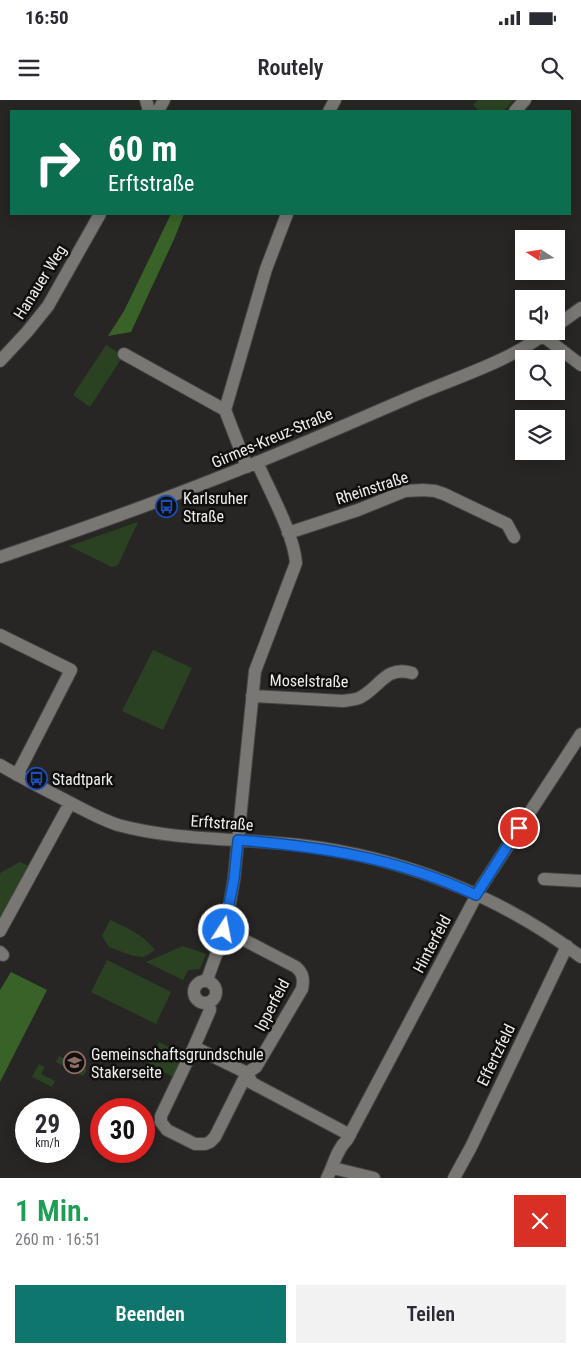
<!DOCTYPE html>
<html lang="de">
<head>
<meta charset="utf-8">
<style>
	body { margin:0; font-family:"Roboto Condensed",sans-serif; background:#f2f2f3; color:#2b2b33; height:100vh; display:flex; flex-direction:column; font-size:19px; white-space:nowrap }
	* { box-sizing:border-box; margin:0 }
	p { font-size:16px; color:#7c7c81 }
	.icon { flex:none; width:28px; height:28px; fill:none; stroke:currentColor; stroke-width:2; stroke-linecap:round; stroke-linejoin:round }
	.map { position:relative; height:1078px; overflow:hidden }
	.side { display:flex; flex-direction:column; background:#fff; flex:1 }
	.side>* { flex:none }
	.guide { position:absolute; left:10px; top:10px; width:561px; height:105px; border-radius:0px; box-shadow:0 2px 12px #0003; background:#0b6e4f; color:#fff; overflow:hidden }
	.needle { width:32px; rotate:282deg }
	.buttons { position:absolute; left:515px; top:130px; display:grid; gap:10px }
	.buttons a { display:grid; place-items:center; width:50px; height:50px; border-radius:0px; background:#fff; box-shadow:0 2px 12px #0003; font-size:25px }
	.speed { position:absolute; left:15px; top:998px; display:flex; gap:10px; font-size:25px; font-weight:700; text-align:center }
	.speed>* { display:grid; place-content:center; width:65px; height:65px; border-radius:50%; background:#fff; box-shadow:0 2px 12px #0003; line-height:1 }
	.speed small { font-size:12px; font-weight:400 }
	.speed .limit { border:8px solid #d22; background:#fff; color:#111 }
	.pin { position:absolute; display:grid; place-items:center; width:42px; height:42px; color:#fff; margin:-21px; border:2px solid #fff; border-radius:50%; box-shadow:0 1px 5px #0007 }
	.me { position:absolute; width:55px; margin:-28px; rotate:11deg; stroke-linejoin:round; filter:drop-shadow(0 0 4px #0008) }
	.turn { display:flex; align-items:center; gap:18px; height:105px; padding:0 15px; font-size:22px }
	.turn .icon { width:65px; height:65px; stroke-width:2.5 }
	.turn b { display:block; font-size:35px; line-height:42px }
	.round { display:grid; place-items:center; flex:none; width:52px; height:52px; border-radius:0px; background:#f2f2f3 }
	.head { display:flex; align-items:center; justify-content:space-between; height:85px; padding:0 15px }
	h1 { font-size:30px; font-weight:600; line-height:38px; color:#1e9e55 }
	.primary-button { display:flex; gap:10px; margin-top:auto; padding:10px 15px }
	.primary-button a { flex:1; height:58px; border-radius:0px; background:#0f766e; color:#fff; font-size:20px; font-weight:600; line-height:58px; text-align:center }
	.primary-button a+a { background:#f2f2f3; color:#2b2b33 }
	.status { display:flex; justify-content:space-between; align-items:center; height:35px; padding:0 25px; background:#fff; direction:ltr }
	.status svg { height:14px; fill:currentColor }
	header { display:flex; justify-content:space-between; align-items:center; height:65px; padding:0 15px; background:#fff; font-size:22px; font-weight:600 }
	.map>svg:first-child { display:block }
	.green { fill:#2b4222 }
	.forest { fill:#396228 }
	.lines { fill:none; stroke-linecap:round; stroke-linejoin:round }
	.minor-casing { stroke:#454543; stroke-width:14 }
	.minor { stroke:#787773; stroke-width:12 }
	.route-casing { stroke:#114b97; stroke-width:12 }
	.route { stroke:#1a73e8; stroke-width:9 }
	.labels { text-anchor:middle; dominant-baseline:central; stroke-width:5; stroke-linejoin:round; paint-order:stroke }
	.street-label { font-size:16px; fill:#eeeeec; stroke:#100f0e }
	.poi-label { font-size:16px; fill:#eeeeec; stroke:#100f0e; text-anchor:start }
</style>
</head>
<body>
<div class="status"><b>16:50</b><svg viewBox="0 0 49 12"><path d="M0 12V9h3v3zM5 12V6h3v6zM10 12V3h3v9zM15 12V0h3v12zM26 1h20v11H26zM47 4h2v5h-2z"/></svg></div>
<header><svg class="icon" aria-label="menu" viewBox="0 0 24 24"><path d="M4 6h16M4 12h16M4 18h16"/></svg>Routely<svg class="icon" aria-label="search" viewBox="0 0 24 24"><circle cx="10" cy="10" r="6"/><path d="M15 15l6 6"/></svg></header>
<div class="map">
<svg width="581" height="1078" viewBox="0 0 581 1078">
	<rect width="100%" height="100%" fill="#272624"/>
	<!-- green -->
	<path class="green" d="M478,0H514L504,11H479L473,5Z
		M106,245L123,256L90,307L73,295Z
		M138,422L118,465L112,467L69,446Z
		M153,550L192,568L163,630L122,611Z
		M20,762L29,766L0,821V773Z
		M110,820C128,828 143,835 155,850L144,857L133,856L109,847L102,836Z
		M183,846L206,854L200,869L188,870L183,880L146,862Z
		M107,860L171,892L156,924L91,892Z
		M159,942L184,955L173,977L148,964Z
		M59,956L87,970L83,976L56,962Z
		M39,964L45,967L41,974L55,981L52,987L32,977Z"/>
	<!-- forest -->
	<path class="forest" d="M171,114H184L175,137L131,232L108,236L124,211Z
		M11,872L47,890L0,982V890Z"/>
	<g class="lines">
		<defs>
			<path id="minor" d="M146,0L149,11
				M158,11L164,0
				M329,11L335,0
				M515,11L525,0
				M556,226L581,208
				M543,236L581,265
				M124,254L225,310
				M0,261L27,232L48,206L100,114
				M247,367L225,310L266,169L287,114
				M288,433L358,410L405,391L423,390L435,391L444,394L507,424L514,437
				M0,457C71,433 141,408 210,381C276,356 341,327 406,299C454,278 507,263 549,231
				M0,535L71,570L17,675
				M252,596L343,601C348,600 354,600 359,598C380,588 385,565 412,573
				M0,665C22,678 44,689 67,701C84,710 100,719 118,725C177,741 239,738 299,745C401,757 499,795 581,857
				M544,779L581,781
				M0,831L70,703
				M0,852L3,855
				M207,880L225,830L234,779L255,571L296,463C294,434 269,390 257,362
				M194 892a11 11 0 1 1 22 0a11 11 0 1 1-22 0Z
				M209,903L210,910L194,947L161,1016V1022L167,1030L195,1044H205L210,1042L215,1037L247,973L256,967L302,889C304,879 303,873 296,867L225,830
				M194,947L247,973
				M247,973L252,983L350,1035
				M333,1068L374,1078
				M327,1078C334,1065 336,1050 347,1040L481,787L581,634
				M454,1078L471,1047L567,846"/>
		</defs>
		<!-- minor casing -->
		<use href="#minor" class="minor-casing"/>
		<!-- minor -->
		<use href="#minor" class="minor"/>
	</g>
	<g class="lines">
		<defs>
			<path id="route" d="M224,830L234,779L238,740C324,747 397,758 476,795L519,728"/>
		</defs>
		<!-- route casing -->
		<use href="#route" class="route-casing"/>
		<!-- route -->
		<use href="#route" class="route"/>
	</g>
	<!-- icons -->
	<defs>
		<symbol id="bus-ring" viewBox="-11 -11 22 22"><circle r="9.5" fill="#100f0e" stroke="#1a4fb4" stroke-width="1.5"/><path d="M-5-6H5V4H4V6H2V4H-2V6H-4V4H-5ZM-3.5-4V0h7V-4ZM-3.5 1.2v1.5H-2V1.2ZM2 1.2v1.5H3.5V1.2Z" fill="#1a4fb4"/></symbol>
		<symbol id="school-ring" viewBox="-11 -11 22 22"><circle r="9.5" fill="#100f0e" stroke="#8d6e63" stroke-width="1.5"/><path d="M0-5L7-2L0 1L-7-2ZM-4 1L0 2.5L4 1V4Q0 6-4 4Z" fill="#8d6e63"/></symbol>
	</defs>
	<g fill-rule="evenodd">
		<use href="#bus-ring" x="154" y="394" width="25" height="25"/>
		<use href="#bus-ring" x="24" y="666" width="25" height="25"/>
		<use href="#school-ring" x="62" y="950" width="25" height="25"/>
	</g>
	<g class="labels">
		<!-- street labels -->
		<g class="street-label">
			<text transform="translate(40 182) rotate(-58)">Hanauer Weg</text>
			<text transform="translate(272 338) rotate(-23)">Girmes-Kreuz-Straße</text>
			<text transform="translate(372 388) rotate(-18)">Rheinstraße</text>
			<text transform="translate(309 581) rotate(1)">Moselstraße</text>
			<text transform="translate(222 723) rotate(4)">Erftstraße</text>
			<text transform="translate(432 844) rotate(-62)">Hinterfeld</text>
			<text transform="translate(272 905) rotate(-62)">Ipperfeld</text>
			<text transform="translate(496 955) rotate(-64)">Effertzfeld</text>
		</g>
		<!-- poi labels -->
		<g class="poi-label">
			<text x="183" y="398">Karlsruher<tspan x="183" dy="18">Straße</tspan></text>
			<text x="52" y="679">Stadtpark</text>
			<text x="91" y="954">Gemeinschaftsgrundschule<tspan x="91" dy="18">Stakerseite</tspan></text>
		</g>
	</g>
</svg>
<div class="buttons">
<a><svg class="needle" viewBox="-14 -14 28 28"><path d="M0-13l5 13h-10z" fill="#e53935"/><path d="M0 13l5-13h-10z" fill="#7c7c81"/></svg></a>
<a><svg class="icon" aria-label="sound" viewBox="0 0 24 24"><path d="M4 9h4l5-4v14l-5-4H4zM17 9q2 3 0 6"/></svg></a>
<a><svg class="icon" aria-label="search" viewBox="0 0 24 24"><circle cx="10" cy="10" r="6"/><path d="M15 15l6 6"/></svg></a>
<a><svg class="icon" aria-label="layers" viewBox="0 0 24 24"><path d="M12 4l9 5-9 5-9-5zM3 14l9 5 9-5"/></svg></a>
</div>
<div class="speed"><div>29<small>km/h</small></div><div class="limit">30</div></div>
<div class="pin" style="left:519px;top:728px;background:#d93025"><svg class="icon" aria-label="arrive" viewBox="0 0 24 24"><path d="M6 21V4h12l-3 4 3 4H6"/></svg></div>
<svg class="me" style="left:224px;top:830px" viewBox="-20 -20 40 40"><circle r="17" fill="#1a73e8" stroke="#fff" stroke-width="3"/><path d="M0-11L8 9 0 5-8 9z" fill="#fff"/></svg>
<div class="guide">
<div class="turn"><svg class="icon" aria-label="right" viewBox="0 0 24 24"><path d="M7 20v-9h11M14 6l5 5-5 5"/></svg><div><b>60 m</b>Erftstraße</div></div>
</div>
</div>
<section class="side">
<div class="head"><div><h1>1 Min.</h1><p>260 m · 16:51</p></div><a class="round" style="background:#d93025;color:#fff"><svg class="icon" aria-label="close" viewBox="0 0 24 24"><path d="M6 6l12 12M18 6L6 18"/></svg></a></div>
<div class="primary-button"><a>Beenden</a><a>Teilen</a></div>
</section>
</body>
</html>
